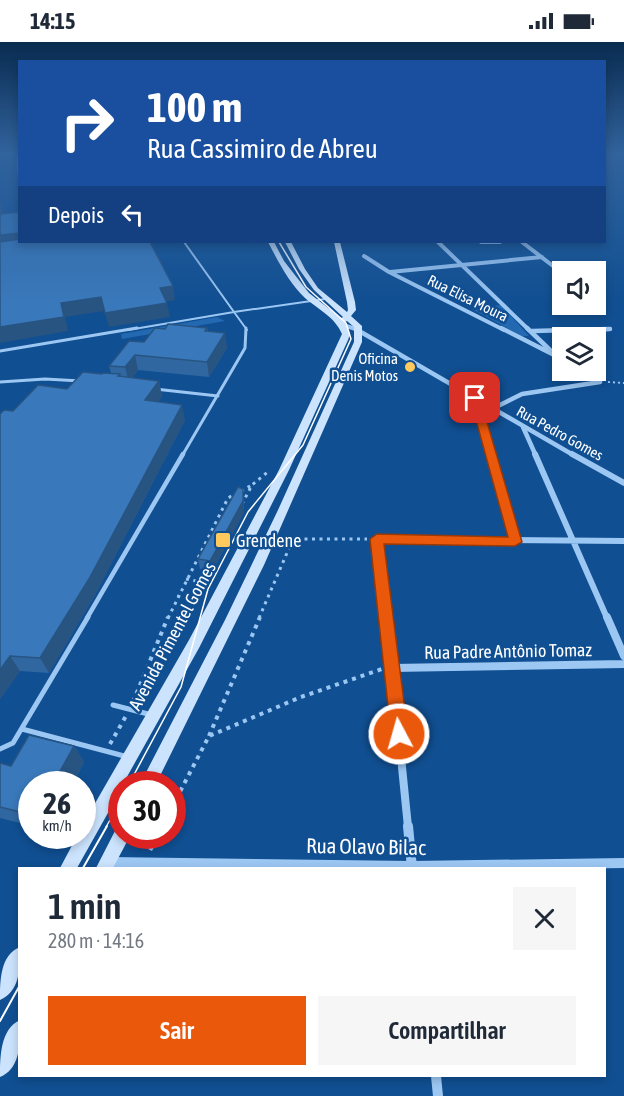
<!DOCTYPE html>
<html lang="pt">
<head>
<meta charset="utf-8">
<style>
	body { margin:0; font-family:"Asap Condensed",sans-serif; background:#f6f6f7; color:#1f2937; height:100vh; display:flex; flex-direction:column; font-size:22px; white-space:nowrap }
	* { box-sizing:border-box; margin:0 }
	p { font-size:20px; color:#747a83 }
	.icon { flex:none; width:33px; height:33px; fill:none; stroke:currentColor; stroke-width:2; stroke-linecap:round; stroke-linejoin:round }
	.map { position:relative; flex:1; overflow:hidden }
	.drawer { position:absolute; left:18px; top:825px; width:588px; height:210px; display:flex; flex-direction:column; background:#fff; border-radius:0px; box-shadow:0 3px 9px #0003 }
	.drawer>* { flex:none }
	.guide { position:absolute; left:18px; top:18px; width:588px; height:183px; border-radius:0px; box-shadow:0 3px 9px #0003; background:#1a4fa0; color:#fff; overflow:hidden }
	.fabs { position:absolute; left:552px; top:219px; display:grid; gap:12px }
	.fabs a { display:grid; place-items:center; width:54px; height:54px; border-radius:0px; background:#fff; box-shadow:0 3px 9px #0003; font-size:30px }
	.speed { position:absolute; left:18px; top:729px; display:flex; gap:12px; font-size:30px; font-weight:700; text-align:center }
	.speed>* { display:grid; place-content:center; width:78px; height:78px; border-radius:50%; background:#fff; box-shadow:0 3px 9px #0003; line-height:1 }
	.speed small { font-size:15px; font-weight:400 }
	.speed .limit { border:9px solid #d22; background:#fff; color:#111 }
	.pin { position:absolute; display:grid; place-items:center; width:51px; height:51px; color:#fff; margin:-26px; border-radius:12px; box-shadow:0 3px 9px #0006 }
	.me { position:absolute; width:66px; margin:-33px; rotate:354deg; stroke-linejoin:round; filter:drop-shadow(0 0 4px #0008) }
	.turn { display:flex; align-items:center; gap:21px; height:126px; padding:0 30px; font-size:27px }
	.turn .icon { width:78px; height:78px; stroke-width:2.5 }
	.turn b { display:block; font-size:42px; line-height:51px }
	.then { display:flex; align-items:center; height:57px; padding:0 30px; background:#0003; gap:12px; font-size:22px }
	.round { display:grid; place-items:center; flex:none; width:63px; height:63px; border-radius:0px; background:#f6f6f7 }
	.headline { display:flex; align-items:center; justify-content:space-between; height:102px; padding:0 30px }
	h1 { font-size:36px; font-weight:600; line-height:45px }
	.button { display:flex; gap:12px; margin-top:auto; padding:12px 30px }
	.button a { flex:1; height:69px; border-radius:0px; background:#ea580c; color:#fff; font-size:24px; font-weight:600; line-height:69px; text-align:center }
	.button a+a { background:#f6f6f7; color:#1f2937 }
	.status { display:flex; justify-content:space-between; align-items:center; height:42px; padding:0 30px; background:#fff; direction:ltr }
	.status svg { height:16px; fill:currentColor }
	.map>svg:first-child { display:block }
	.green { fill:#2269b1 }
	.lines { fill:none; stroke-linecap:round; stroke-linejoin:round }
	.path-far3 { stroke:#9cc7f3; stroke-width:2; stroke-dasharray:2 3; stroke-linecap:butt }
	.path-far2 { stroke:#9cc7f3; stroke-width:3; stroke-dasharray:3 4.5; stroke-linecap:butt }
	.path-far1 { stroke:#9cc7f3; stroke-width:4; stroke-dasharray:4 5; stroke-linecap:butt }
	.path { stroke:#9cc7f3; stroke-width:4.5; stroke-dasharray:4.5 7; stroke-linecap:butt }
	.lane-far3 { stroke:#9cc7f3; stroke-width:2 }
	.lane-far2 { stroke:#9cc7f3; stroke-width:3 }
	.lane-far1 { stroke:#9cc7f3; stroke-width:4.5 }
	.lane { stroke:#9cc7f3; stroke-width:5 }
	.street-far4 { stroke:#9cc7f3; stroke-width:4 }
	.street-far3 { stroke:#9cc7f3; stroke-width:4.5 }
	.street-far2 { stroke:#9cc7f3; stroke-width:6 }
	.street-far1 { stroke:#9cc7f3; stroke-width:8 }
	.street { stroke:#9cc7f3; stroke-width:10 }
	.secondary { fill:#cbe3fd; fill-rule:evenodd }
	.tram-far1 { stroke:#fff; stroke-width:1.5 }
	.tram { stroke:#fff; stroke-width:2 }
	.wall { fill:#3167a0 }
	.shaded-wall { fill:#285482 }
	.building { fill:#3978ba; stroke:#285482; stroke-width:1.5 }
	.route { fill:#ea580c; stroke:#983908; stroke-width:1.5 }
	.poi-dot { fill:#ffc95e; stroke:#104f92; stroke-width:2 }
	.labels { text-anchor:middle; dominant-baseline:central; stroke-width:5; stroke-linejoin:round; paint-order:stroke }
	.far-street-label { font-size:15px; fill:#fff; stroke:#104f92 }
	.far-poi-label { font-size:15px; fill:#fff; stroke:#104f92; text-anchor:end }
	.poi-label { font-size:18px; fill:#fff; stroke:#104f92; text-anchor:start }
	.street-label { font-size:18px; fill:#fff; stroke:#104f92 }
	.near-street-label { font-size:21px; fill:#fff; stroke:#104f92 }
</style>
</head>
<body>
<div class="status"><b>14:15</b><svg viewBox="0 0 49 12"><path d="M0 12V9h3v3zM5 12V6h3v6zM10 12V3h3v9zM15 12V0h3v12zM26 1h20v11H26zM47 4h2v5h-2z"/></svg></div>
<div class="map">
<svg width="624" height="1054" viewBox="0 0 624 1054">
	<rect width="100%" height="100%" fill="#104f92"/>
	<!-- green -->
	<path class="green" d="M501,263L529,294H522L472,267Z
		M217,275L225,279L122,297L121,292Z"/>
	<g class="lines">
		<!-- path-far3 -->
		<path class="path-far3" d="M608,340L624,341"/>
		<!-- path-far2 -->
		<path class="path-far2" d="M241,449L252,443
			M242,462L252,443L270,428
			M186,537L196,539L203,532
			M177,554L191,557L206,529
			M168,576L228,456L235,452
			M259,576L293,497H367"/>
		<!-- path-far1 -->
		<path class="path-far1" d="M133,660L168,575
			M209,694L260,575
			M110,702L126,674
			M172,765L209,694L301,655L382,627"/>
		<!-- path -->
		<path class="path" d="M150,808L158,794"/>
		<!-- lane-far3 -->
		<path class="lane-far3" d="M17,113L20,150
			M234,270L325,257
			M234,270L247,288
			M128,288L234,270L184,200"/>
		<!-- lane-far2 -->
		<path class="lane-far2" d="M0,309L137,286
			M0,340L45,337L81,339
			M155,347L218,354
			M182,414L245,306L246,286"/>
		<!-- lane-far1 -->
		<path class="lane-far1" d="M87,576L183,412"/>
		<!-- lane -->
		<path class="lane" d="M113,663L152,673
			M22,687L128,715
			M0,707L13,701L88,575"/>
		<!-- street-far4 -->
		<path class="street-far4" d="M438,200L529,288
			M481,200H500
			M522,200L562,231
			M364,214L389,230L504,288
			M390,230L542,215
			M343,283L359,288
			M586,288L610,287"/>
		<!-- street-far3 -->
		<path class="street-far3" d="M354,286L575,414
			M501,286L562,317
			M527,286L550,308
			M532,289L610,287
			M582,328L600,340
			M475,356L491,414
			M494,366L522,352L600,340
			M523,385L536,414"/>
		<!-- street-far2 -->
		<path class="street-far2" d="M491,412L515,500
			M535,412L607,576
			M572,412L624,441
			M387,576L377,497L624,499"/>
		<!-- street-far1 -->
		<path class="street-far1" d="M387,575L408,785
			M607,575L624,614
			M393,626L624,622"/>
		<!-- street -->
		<path class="street" d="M408,784L412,826
			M109,820L412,824L624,821
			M436,1034L438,1054"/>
		<!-- secondary -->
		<path class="secondary" d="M268,200H274L284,219L309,251L341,276L343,275L314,248L299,227L285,200H291L305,227L318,246L347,270L348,268L347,260L334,200H340L355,260L356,268L351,274L362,284V300L264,523L156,742H140L225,578L278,468L354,300V285L347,279L345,280L350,292L348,298L289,428L199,606L123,742H122V746L77,826H60L77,794H82V784L189,598L279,428L342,292C335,275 319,268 305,256C289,241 278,219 268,200Z
			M122,785V794H130L113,826H96L116,787Z
			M20,905C20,924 21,949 0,958C0,939 0,913 20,905Z
			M20,978C20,998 22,1026 0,1035C0,1016 0,987 20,978Z"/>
		<!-- tram-far1 -->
		<path class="tram-far1" d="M129,742L181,645L208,547L248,470L303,403L351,297L346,281L306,245L279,200
			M106,785L122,757"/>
		<!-- tram -->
		<path class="tram" d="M83,826L107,784
			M0,979L20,943"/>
	</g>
	<!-- wall -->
	<path class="wall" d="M207,286L208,290L227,306L209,335L138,328L132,336L159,339L162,355L158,359L185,378L95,553L49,631L20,629L0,657L13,369L102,332L111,331L109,324L165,287Z
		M244,458V470L212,530L200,527L198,517Z
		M74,704L84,720L73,742H32V784L0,776V721L11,724Z"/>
	<!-- shaded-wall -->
	<path class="shaded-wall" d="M0,160L4,172H0Z
		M20,191V200L0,207V193Z
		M173,244L175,258L163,260L160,246Z
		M101,255L104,269L65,275L68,289L0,301V285L61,261Z
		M167,261L170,275L109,285L105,271Z
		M225,291L227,306L209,335L207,320Z
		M135,313L138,328L129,341L125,325Z
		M159,339L162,355L149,373L145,358Z
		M182,363L185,378L95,553L49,631L40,616Z
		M243,447L244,470L212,530L210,519Z
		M10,614L20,629L0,657V628Z
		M74,704L84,720L73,742H53Z"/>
	<!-- building -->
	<path class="building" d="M0,160V172L20,170V191L0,193Z
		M20,197V200H150L173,244L160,246L167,261L105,271L101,255L61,261L64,275L0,285V200Z
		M168,282L207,286L205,289L225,291L207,320L135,313L125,325L109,324L129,299L144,300L155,286L165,287Z
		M83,330L102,332L103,331L120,332L118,334L159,339L145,358L182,363L89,537L40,616L10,614L0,628V372L4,368L13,369L38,343L67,347Z
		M238,445L243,447V459L210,519L198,517Z
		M29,693L74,704L53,742H32V773L0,765V721L11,724Z"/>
	<!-- sky -->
	<linearGradient id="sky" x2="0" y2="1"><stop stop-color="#092b50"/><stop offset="0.43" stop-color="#31639d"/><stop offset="1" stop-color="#31639d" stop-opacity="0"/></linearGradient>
	<rect width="624" height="260" fill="url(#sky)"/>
	<!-- route -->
	<path class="route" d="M471,353L480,356L522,500L515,504L384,502L408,692L405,698L399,700L393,698L391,692L370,497L377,492L508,495L470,356Z"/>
	<!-- markers -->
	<g class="poi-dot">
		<circle cx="410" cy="325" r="6"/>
		<rect x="215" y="490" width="16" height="16" rx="3"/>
	</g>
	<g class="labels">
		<!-- far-street labels -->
		<g class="far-street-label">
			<text transform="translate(468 256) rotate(26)">Rua Elisa Moura</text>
			<text transform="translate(560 391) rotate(29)">Rua Pedro Gomes</text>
		</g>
		<!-- far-poi labels -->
		<g class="far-poi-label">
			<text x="398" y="316">Oficina<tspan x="398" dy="17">Denis Motos</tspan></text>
		</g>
		<!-- poi labels -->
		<g class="poi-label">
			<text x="236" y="498">Grendene</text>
		</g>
		<!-- street labels -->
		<g class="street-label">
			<text transform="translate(172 594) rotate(-62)">Avenida Pimentel Gomes</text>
			<text transform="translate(508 609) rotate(-1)">Rua Padre Antônio Tomaz</text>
		</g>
		<!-- near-street labels -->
		<g class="near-street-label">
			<text transform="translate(366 804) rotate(1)">Rua Olavo Bilac</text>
		</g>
	</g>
</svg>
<div class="fabs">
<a><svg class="icon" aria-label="sound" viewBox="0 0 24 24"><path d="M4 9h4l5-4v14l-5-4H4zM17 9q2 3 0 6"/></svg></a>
<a><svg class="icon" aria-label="layers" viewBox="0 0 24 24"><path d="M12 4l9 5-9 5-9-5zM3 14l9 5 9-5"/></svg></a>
</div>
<div class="speed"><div>26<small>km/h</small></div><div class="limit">30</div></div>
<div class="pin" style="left:475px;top:356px;background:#d93025"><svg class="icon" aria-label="arrive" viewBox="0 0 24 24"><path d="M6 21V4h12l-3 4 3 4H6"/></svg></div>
<svg class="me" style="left:399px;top:692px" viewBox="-20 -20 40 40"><circle r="17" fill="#ea580c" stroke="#fff" stroke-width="3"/><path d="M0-11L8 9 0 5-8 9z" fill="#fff"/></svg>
<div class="guide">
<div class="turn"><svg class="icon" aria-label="right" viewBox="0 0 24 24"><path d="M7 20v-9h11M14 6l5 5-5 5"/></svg><div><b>100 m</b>Rua Cassimiro de Abreu</div></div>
<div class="then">Depois<svg class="icon" aria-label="left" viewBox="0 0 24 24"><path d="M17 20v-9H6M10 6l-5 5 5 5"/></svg></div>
</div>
<section class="drawer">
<div class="headline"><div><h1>1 min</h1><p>280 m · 14:16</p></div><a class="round"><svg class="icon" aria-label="close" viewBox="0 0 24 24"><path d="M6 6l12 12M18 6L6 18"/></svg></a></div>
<div class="button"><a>Sair</a><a>Compartilhar</a></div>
</section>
</div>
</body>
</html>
